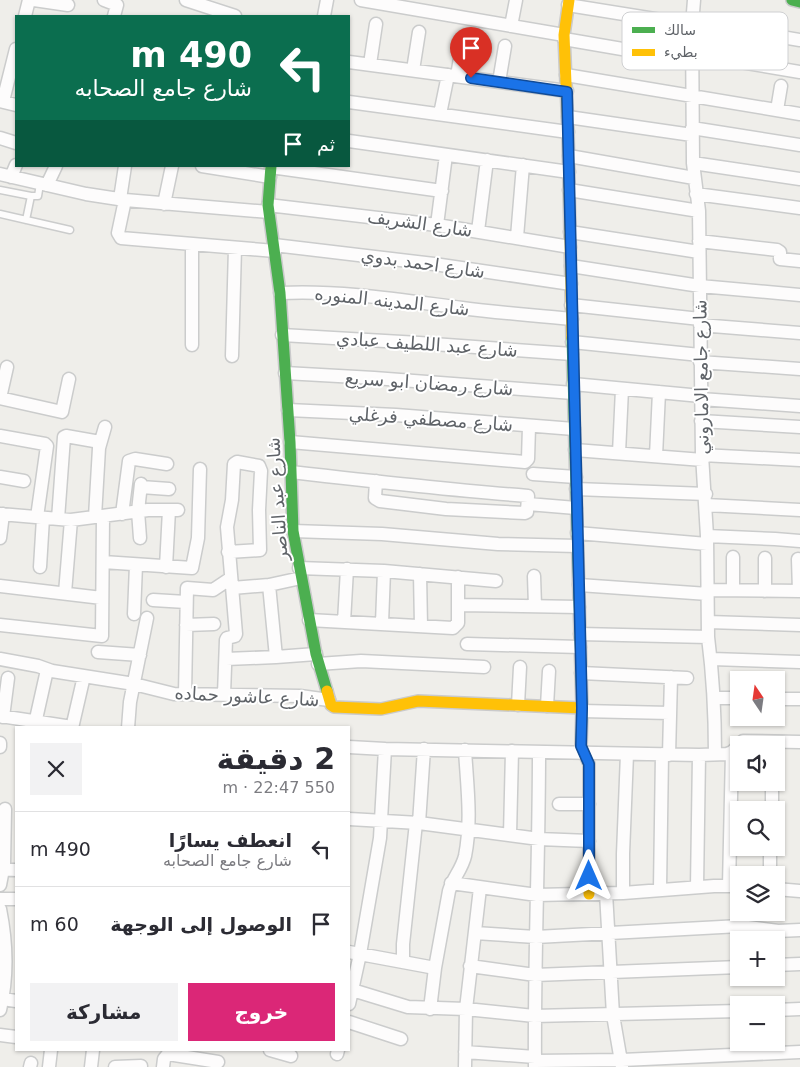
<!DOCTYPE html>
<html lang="ar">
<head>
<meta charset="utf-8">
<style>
	body { margin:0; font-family:"DejaVu Sans","Noto Sans Arabic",sans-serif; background:#f2f2f3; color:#2b2b33; direction:rtl; height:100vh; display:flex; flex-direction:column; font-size:19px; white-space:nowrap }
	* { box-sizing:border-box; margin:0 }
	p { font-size:16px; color:#7c7c81 }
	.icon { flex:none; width:28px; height:28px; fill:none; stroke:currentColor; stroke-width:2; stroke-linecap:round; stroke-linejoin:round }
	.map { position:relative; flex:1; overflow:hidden; direction:ltr }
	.panel { position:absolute; left:15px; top:726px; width:335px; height:325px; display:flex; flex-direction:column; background:#fff; border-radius:0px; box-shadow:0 1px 4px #0004; direction:rtl }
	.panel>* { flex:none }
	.guide { position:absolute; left:15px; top:15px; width:335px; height:152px; border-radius:0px; box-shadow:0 1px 4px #0004; direction:rtl; background:#0b6e4f; color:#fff; overflow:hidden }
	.needle { width:32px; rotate:347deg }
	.fabs { position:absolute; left:730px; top:671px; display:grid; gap:10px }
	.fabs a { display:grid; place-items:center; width:55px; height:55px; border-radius:0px; background:#fff; box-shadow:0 1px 4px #0004; font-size:25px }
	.pin { position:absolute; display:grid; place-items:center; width:42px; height:42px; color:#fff; margin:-51px -21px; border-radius:50% 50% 50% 0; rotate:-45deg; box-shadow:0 0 5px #0007 }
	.pin .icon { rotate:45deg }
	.me { position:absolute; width:55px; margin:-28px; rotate:0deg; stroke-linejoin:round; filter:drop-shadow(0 0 4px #0008) }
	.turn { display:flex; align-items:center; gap:18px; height:105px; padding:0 15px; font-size:22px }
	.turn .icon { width:65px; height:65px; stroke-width:2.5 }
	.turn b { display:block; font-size:35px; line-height:42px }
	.then { display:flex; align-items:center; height:48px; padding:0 15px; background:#0003; gap:10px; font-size:19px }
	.round { display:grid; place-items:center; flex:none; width:52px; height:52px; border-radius:0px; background:#f2f2f3 }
	.overview { display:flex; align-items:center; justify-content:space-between; height:85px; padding:0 15px }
	h1 { font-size:30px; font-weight:600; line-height:38px }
	.button { display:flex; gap:10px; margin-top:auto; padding:10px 15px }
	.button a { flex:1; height:58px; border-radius:0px; background:#db2777; color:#fff; font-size:20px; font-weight:600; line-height:58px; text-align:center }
	.button a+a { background:#f2f2f3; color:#2b2b33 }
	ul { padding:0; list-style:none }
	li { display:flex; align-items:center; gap:15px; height:75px; padding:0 15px; border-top:1px solid #e1e1e2 }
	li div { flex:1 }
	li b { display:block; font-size:19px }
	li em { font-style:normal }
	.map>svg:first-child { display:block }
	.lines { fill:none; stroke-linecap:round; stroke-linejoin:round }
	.lane-casing { stroke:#cbcccc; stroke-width:9 }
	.street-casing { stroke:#cbcccc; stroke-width:15 }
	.fast-casing { stroke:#cacacb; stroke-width:14 }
	.slow-casing { stroke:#cacacb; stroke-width:14 }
	.lane { stroke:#fdfcfc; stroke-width:6 }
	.street { stroke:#fdfcfc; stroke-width:12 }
	.fast { stroke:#4caf50; stroke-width:11 }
	.slow { stroke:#ffc107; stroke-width:11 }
	.route-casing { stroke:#114b97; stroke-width:12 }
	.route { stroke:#1a73e8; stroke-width:9 }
	.labels { text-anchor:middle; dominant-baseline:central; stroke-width:4; stroke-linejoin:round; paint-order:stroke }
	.street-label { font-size:18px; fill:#5f6368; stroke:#fff }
	.key { fill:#fff; stroke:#cfd0d2; stroke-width:1 }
	.key-label { font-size:14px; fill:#5f6368 }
</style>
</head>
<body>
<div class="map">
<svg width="800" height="1067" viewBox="0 0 800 1067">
	<rect width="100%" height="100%" fill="#efeeea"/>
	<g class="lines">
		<defs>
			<path id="lane" d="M0,190L31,196H38L40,184
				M0,214L70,230
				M26,220L31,196"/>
			<path id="street" d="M34,0L68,5
				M104,0L117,5L114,16
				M186,0L235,16
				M361,0L564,35
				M694,0L692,25L693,163L699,211L702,455L707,536L708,637C713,676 715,715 715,754
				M568,5L692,25
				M25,16L29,0
				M324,16L327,0
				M692,22L800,40
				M511,26L516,0
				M564,39L692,61
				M692,54L800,72
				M349,62L567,91
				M370,64L376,24
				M413,70L419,32
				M566,75L800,114
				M457,76L463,40
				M499,82L505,46
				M0,101L16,105
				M3,101L16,49
				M349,102L568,132
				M777,110L781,86
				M440,114L448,75
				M568,117L692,135
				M692,128L800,145
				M0,138L16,143
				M349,141L569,172
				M569,156L694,178
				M693,163L800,179
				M202,166L270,177
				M271,167L442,191
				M0,174L86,194L125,200L269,212
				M11,177L16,165
				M47,185L56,166
				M569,190L699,211
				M696,194L800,208
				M120,199L125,166
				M125,200L118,233L121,238L275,251
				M164,204L172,166
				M268,205L437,225L570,247
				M437,225L446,155
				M478,231L487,160
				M570,232L699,252
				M517,237L523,165
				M699,241L777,250L780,252V259L800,261
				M274,245L434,264L571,284
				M571,266L700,286L800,295
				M280,293C341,290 401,300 462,308C498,313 535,315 572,319
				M571,305L700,319
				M700,325L800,333
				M282,335L419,343L572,354
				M572,342L700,355
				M192,345V244
				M232,356L235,248
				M700,362L800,369
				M285,373L374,378L573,393
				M573,384L701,396
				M0,398L62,412L69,379
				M0,398L7,367
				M701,399L800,406
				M288,410L396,415L574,429
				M701,421L800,427
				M0,436L45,444L47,446L37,517
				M290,442L525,462L528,459L529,427
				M575,450L703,460
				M619,453L622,389
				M702,455L800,460
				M656,456L659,392
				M291,472C370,481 449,490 528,496L527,512L525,513L446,509L380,501L375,498L376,481
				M533,474L576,477
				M0,477L24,481
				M141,487L169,489
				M576,489L706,494
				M528,504L576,508
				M706,505L800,510
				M0,514L71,520L148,510H178
				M122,514L129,461L135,459L167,464
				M95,517L99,448L105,427
				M58,519L64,437L66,436L100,442
				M293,531L382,534L498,544L577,546
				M577,533L707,544
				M707,536L775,539L800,541
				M0,538L3,514
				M140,538L138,511L141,484
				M733,557V590
				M798,559L799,591
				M103,562L192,568L198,538L200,469
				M40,567L43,518
				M166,567L169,510
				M299,568L384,571L496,581
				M420,574L421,626
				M534,576L535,606
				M269,585L276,657
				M579,585L708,594
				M0,586L102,598
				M232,588L269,585L301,578
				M708,590L800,591
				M765,591V558
				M65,593L71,520
				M153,600L186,602
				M458,605L579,607
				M134,614L136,565
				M309,620L453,628L458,623V577
				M344,622L347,569
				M708,622L800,625
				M382,623L384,571
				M0,625L102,636L103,516
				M186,625L214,624
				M580,634L708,637
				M467,644L580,647
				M98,652L140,655
				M0,659L38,666L52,671L134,684L174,694L300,696L329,700
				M226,659L276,657L316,654
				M712,659L800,662
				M318,664L361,661L484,667
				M581,673L687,678
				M185,694L187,588L213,590L231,578
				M224,694L226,640L227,638L235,636L236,634L227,527L232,500L234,464L237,462L259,466L261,471L259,510L260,550L228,552
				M715,698H739
				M776,699H800
				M518,705L520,667
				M547,706L549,671
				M582,711L670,713
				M0,716L72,727
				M3,717L8,678
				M34,728L47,670
				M72,728L84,676
				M128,728L130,702L147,618
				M0,747V743
				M349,747L385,749L699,755L727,754L732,752L743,741L800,742
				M669,755L671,677
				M559,804H589
				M772,810V782
				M349,819L419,823L539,839L589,841
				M419,823L424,749
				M510,835L512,751
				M0,869L16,870
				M770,875V848
				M451,883L537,895L623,893L714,886H739
				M0,885L4,864L5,809
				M729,886L732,752
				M697,887L699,755
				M660,889L662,754
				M776,889L800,891
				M606,893L613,1015L622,1067
				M623,893V854L627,754
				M0,899H16
				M0,909C7,944 8,976 0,1010
				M475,933L536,937L740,926L778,931L800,930
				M349,952L435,968
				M403,962V944L416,823
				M776,965L800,964
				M470,966L535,975L739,967
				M349,989L408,1007L466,1009L534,1016L739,1011
				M3,999L16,1001
				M349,1004L360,954L380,838L385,749
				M430,1009L435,968L449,891C453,878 462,869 465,856C472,821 467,785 465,750
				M776,1010L800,1009
				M349,1022L401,1039
				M0,1035L16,1037
				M270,1050L291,1056
				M465,1052L535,1057
				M337,1054L338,1050
				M535,1061L622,1060L800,1052
				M30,1067L31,1063
				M49,1067L51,1050
				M91,1067L93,1050
				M115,1067L141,1066
				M163,1067L164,1059L168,1054L218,1062
				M465,1067L466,1009L480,888
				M535,1067C534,962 539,857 539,752"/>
			<path id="fast" d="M792,0L800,2
				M271,166L268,205L280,293L290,442L293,531L316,654L327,691
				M572,338L582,708L581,746L589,764V788"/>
			<path id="slow" d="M569,0L564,35L568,132L572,338
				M327,691L331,705L334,707L381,709L418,701L582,708
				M589,788V894"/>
		</defs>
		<!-- lane casing -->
		<use href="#lane" class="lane-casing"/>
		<!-- street casing -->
		<use href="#street" class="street-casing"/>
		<!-- fast casing -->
		<use href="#fast" class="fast-casing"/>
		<!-- slow casing -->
		<use href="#slow" class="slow-casing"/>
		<!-- lane -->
		<use href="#lane" class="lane"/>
		<!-- street -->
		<use href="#street" class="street"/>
		<!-- fast -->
		<use href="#fast" class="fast"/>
		<!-- slow -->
		<use href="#slow" class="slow"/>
	</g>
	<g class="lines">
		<defs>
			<path id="route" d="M471,78L567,92L582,708L581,746L589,764V876"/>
		</defs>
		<!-- route casing -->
		<use href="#route" class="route-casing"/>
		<!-- route -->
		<use href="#route" class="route"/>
	</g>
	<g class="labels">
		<!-- street labels -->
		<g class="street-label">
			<text transform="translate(420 223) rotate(8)">شارع الشريف</text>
			<text transform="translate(423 263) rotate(8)">شارع احمد بدوي</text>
			<text transform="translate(392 301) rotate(6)">شارع المدينه المنوره</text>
			<text transform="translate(427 344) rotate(4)">شارع عبد اللطيف عبادي</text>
			<text transform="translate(701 377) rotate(-91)">شارع جامع الاماروني</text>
			<text transform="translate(429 383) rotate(4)">شارع رمضان ابو سريع</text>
			<text transform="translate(431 419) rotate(4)">شارع مصطفي فرغلي</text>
			<text transform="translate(277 499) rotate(-94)">شارع عبد الناصر</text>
			<text transform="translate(247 696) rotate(3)">شارع عاشور حماده</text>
		</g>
	</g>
	<!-- legend -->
	<rect x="622" y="12" width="166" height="58" rx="8" class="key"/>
	<rect x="632" y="27" width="23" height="6" fill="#4caf50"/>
	<rect x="632" y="49" width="23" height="7" fill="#ffc107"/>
	<g class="key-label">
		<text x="664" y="35">سالك</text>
		<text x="664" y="57">بطيء</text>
	</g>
</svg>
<div class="fabs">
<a><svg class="needle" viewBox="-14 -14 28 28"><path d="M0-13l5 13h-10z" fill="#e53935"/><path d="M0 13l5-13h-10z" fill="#7c7c81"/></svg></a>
<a><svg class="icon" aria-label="sound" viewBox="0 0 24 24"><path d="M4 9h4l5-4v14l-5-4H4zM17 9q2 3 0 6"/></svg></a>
<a><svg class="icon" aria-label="search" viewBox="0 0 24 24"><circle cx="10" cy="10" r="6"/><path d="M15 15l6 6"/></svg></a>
<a><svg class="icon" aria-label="layers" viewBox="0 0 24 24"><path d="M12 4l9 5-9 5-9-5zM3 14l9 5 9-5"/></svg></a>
<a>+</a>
<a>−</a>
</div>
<div class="pin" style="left:471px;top:78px;background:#d93025"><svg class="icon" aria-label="arrive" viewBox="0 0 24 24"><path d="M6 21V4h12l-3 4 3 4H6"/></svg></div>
<svg class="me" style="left:589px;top:876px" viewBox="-20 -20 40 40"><path d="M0-17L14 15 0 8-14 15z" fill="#1a73e8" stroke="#fff" stroke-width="4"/></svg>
<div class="guide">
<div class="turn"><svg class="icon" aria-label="left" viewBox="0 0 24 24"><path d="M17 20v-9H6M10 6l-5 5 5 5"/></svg><div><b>490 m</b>شارع جامع الصحابه</div></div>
<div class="then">ثم<svg class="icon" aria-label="arrive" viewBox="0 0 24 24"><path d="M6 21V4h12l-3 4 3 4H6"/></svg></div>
</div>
<section class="panel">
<div class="overview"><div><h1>2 دقيقة</h1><p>550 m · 22:47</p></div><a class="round"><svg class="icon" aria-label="close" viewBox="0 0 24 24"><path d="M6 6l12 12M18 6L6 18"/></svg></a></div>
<ul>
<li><svg class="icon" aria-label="left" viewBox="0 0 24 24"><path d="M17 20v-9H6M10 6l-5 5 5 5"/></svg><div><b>انعطف يسارًا</b><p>شارع جامع الصحابه</p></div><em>490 m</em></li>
<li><svg class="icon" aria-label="arrive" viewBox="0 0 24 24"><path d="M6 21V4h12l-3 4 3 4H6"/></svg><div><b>الوصول إلى الوجهة</b></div><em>60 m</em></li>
</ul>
<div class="button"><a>خروج</a><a>مشاركة</a></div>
</section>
</div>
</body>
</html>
